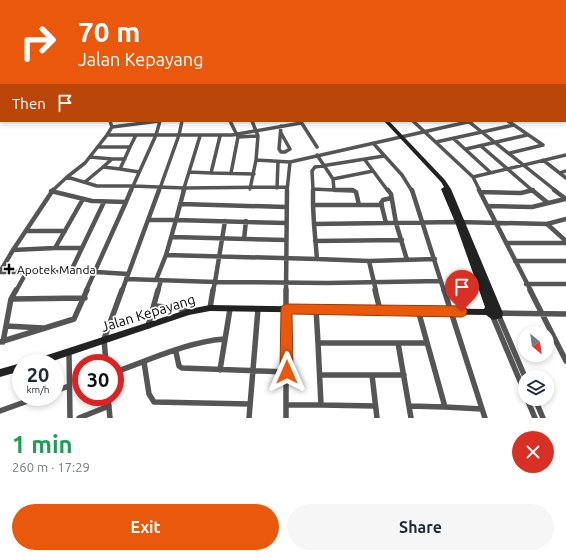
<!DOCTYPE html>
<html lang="en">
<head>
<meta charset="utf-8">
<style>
	body { margin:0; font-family:Ubuntu,sans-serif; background:#f6f6f7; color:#1f2937; height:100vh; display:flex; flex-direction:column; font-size:15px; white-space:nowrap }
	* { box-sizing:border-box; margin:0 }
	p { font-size:13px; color:#747a83 }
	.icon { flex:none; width:22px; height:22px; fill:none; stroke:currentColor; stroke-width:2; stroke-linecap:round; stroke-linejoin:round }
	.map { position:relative; height:418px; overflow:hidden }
	.panel { display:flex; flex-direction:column; background:#fff; flex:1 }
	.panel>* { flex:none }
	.banner { position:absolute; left:0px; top:0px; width:566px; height:122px; box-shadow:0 2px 6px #0003; background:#ea580c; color:#fff; overflow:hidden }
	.needle { width:26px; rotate:151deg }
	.buttons { position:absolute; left:518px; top:326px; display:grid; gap:8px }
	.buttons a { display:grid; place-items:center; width:36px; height:36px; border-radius:50%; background:#fff; box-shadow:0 2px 6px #0003; font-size:20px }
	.speed { position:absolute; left:12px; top:354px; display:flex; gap:8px; font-size:20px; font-weight:700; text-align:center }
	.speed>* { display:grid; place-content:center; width:52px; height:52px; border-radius:50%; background:#fff; box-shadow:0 2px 6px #0003; line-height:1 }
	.speed small { font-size:10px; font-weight:400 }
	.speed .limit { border:6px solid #d22; background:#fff; color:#111 }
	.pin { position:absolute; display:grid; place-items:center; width:34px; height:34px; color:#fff; margin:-41px -17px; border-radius:50% 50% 50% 0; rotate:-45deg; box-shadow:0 0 4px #0007 }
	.pin .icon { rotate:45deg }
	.me { position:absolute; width:44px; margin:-22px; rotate:0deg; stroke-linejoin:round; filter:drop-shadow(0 0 3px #0008) }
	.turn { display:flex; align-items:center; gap:14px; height:84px; padding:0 12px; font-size:18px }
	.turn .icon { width:52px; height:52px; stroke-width:2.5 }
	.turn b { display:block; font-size:28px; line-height:34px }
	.then { display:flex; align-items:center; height:38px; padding:0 12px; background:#0003; gap:8px; font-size:15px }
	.round { display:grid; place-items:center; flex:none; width:42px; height:42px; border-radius:21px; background:#f6f6f7 }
	.summary { display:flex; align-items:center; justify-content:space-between; height:68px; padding:0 12px }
	h1 { font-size:24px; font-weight:700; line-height:30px; color:#1e9e55 }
	.button { display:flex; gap:8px; margin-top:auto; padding:8px 12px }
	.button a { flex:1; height:46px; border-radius:24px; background:#ea580c; color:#fff; font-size:16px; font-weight:700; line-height:46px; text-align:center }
	.button a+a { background:#f6f6f7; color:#1f2937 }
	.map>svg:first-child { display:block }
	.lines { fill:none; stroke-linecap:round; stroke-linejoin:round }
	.street-far3 { stroke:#555; stroke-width:2 }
	.street-far2 { stroke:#555; stroke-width:3.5 }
	.street-far1 { stroke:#555; stroke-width:4.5 }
	.street { stroke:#555; stroke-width:5.5 }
	.secondary { fill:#222; fill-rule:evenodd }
	.route { fill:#ea580c; stroke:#983908 }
	.poi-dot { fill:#000; stroke:#fff; stroke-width:1.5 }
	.labels { text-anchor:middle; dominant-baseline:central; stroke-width:3.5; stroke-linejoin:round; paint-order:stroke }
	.poi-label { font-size:12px; fill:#000; stroke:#fff; text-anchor:start }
	.near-street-label { font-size:14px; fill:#000; stroke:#fff }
</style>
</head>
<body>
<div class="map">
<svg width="566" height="418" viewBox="0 0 566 418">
	<rect width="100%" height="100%" fill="#fff"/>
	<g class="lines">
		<!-- street-far3 -->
		<path class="street-far3" d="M337,0H339
			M389,0L393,1
			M198,1H204
			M214,1L217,0
			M231,1L234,0
			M276,1L286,0
			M325,1L328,0"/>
		<!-- street-far2 -->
		<path class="street-far2" d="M110,121L112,127L107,135H232L301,123
			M230,121L238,137L231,173
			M252,121L258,136L256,160L290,162L472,121
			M413,121L473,177L480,191
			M468,121L556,191
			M508,121L543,145
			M301,122L317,147
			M281,126L279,149L281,152H285L290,149L281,133
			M112,127L159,121
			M107,135L85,163L67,177L97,186H133L156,135L160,121
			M238,137L258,136
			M454,139L490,172
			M436,142L514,125
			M373,143L402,175L412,191
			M481,146L533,191
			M98,147H130L136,135
			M130,147L120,169L139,172
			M466,149L527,135
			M510,153L543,145
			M317,155L333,179
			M90,157L112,159L103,167
			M112,159H125
			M365,160L388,191
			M543,160L566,178
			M189,172L200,136
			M211,173L254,174
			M560,173L566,171
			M473,177L566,155
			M85,182L103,167L120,169
			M277,188L278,162
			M250,189L256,160
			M313,189V191
			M334,190L333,179L373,171
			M52,191L67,177
			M131,191L133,186L184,188L189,172L211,173L220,136
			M159,191L179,135L182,121
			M183,191L184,188L287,187
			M287,191L290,162
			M354,191L313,189L312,171L315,167L384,156
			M531,191L533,190"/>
		<!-- street-far1 -->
		<path class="street-far1" d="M313,190V205H382
			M335,190H353L356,192L359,205
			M388,190L391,194L396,223L407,260
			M412,190L444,291
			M479,190L531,291
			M532,190L548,203
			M554,190L566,199
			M51,191L92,201L126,202L131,190
			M481,192L521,193L533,190
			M181,204L286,207
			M313,205L314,224
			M488,206L532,207L565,199
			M148,220H176L184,190
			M386,223L381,203L383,200L391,198
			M547,224L566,241
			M26,231H65
			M172,237L286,240
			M244,239L246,221
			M315,241L402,240
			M506,243H566
			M80,248H55L83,199
			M13,250L53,190
			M166,255L317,259
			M435,259L369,261L317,259L314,224L458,222L547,224L566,219
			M369,261L376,291
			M515,261H566
			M0,272H96L128,274
			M0,272L13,250L55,248
			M70,273L104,202
			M126,279L156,280L166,255L176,220L286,223
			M156,280L215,282L225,221
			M526,284H566
			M16,291L26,273
			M86,291L126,202
			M122,291L159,190
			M158,291L161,280
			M213,291L215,282L327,283L441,281
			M286,291L287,190"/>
		<!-- street -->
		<path class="street" d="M16,290L11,299L85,298
			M286,290V418
			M375,290L380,310
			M444,290L485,418
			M530,290L566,361
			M154,306L177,308L189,312
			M210,308L213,290
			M316,309L318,343
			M418,310L445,407L482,409
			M499,313L566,314
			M499,316L525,377
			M493,317L525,393
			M6,326L43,328
			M148,326L158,290
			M0,342L74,319L87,290
			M3,342L11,299
			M398,343L411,418
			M176,352L179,366L182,368L287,372
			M69,353L70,418
			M144,362L149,394L154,402L250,404
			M106,363L104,339L122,290
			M220,370L230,309
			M115,372C150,360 187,342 224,339
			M320,375H404
			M372,375L377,418
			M55,391L69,386
			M108,397L110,418
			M527,399L535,418
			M535,399L543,418
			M286,405H321
			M375,406L321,405L318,343H427
			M410,406L445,407
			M0,411L39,397
			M79,418L109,406
			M249,418L258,309"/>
		<!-- secondary -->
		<path class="secondary" d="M266,0H269V1H266Z
			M384,121H389L445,180L451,189L503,313L502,318L493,320L486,315L210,311L189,315L47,363H31L32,360L35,359L189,309L210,305L484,309L485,307L455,222L441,189L444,187L441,182Z
			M21,363V371L0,377V369Z"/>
	</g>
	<!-- route -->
	<path class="route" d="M286,304L462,306L466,308L467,311L466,315L462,317L292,314L293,372L291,376L287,378L282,376L280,372L281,309L282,306Z"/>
	<!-- markers -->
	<path class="poi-dot" d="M7 263h4v4h4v4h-4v4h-4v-4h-4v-4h4z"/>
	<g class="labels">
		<!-- poi labels -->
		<g class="poi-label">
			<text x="17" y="269">Apotek Manda</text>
		</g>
		<!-- near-street labels -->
		<g class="near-street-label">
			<text transform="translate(148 313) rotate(-17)">Jalan Kepayang</text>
		</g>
	</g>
</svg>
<div class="buttons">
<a><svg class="needle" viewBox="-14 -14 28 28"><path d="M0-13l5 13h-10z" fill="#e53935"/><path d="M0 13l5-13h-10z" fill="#747a83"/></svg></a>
<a><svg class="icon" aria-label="layers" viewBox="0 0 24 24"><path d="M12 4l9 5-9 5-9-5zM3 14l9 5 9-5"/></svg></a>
</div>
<div class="speed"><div>20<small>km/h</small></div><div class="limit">30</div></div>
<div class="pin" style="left:462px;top:311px;background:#d93025"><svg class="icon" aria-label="arrive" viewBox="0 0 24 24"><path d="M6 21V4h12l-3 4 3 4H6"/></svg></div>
<svg class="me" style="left:287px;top:372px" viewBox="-20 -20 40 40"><path d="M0-17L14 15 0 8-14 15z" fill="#ea580c" stroke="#fff" stroke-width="4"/></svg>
<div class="banner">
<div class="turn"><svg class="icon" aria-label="right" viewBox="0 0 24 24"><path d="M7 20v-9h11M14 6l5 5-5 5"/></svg><div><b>70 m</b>Jalan Kepayang</div></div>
<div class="then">Then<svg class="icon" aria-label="arrive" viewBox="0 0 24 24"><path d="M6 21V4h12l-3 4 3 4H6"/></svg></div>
</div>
</div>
<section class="panel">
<div class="summary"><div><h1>1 min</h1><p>260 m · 17:29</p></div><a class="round" style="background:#d93025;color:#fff"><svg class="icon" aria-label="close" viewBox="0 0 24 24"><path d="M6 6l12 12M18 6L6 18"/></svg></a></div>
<div class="button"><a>Exit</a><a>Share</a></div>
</section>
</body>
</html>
